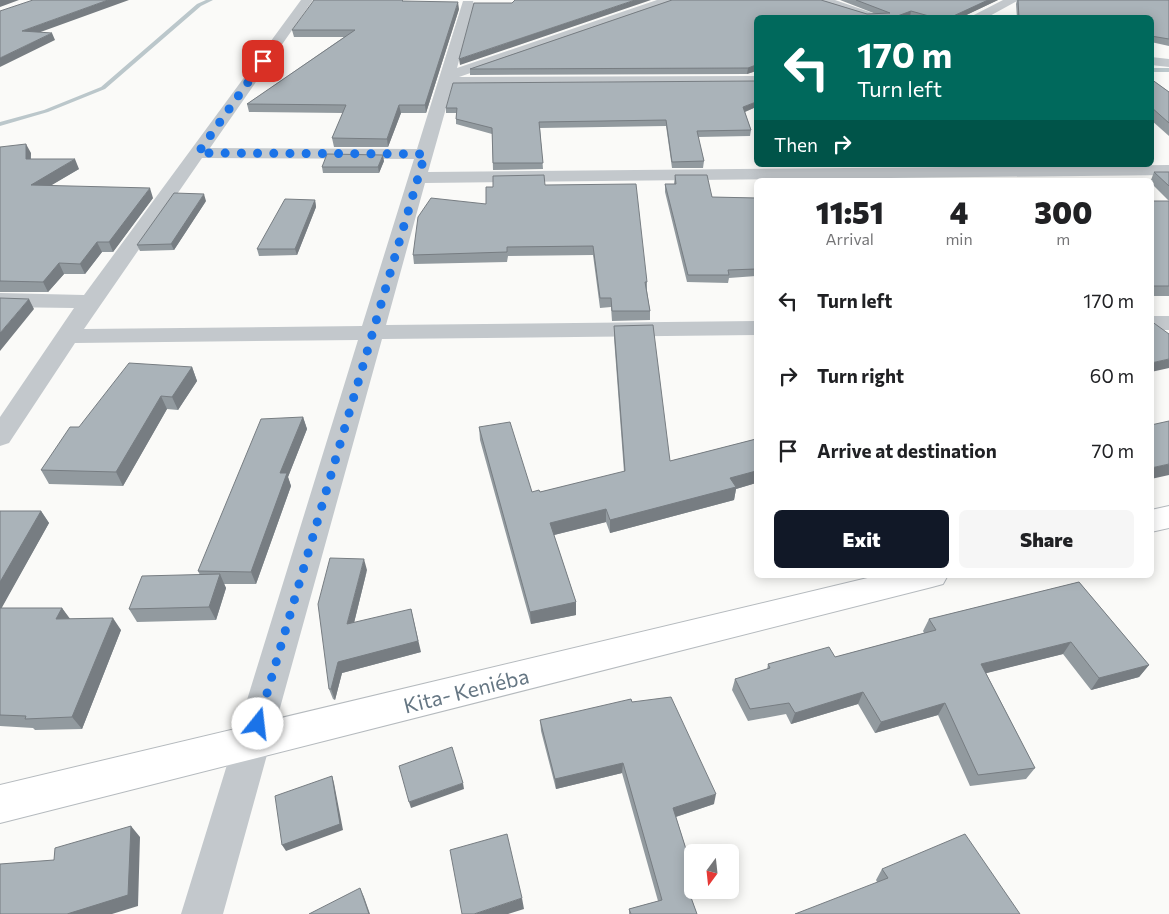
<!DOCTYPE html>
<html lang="en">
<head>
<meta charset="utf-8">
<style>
	body { margin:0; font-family:Commissioner,sans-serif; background:#f6f6f6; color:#202124; height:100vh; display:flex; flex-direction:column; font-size:19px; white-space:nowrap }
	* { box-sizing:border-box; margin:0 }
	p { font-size:16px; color:#757577 }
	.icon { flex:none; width:28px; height:28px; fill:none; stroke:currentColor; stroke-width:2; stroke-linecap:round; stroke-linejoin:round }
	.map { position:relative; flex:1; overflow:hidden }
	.side { position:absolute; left:754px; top:178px; width:400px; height:400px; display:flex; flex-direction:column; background:#fff; border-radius:8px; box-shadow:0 2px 12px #0003 }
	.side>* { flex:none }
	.top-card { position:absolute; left:754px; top:15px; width:400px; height:152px; border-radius:8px; box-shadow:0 2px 12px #0003; background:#00695c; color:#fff; overflow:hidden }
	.needle { width:32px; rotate:195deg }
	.fabs { position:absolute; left:684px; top:844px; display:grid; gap:10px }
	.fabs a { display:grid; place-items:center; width:55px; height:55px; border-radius:8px; background:#fff; box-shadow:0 2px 12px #0003; font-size:25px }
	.pin { position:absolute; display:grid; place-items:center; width:42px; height:42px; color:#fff; margin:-21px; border-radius:10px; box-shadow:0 2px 8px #0006 }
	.me { position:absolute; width:55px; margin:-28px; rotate:16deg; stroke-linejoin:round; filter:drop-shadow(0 0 4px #0008) }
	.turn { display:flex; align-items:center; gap:18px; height:105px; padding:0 20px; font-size:22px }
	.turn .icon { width:65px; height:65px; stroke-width:2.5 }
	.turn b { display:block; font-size:35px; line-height:42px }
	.then { display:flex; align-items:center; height:48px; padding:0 20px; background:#0003; gap:10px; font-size:19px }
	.eta { display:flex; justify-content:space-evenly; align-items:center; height:85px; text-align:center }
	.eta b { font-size:30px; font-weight:800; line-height:35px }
	.primary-button { display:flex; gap:10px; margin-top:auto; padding:10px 20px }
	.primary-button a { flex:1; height:58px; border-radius:8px; background:#111827; color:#fff; font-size:20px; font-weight:800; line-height:58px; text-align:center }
	.primary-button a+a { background:#f6f6f6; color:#202124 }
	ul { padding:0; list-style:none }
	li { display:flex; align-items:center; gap:15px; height:75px; padding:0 20px }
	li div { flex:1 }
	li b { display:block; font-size:19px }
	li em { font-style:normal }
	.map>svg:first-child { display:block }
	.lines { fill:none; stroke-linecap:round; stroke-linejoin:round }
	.stream { fill:#bbc7cb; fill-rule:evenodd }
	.primary-casing { stroke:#b5babe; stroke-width:2 }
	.street { fill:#c3c8cc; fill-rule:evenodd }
	.primary { fill:#fff; fill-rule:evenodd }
	.wall { fill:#929a9f }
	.shaded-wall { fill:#777d82 }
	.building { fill:#aab3b9; stroke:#777d82 }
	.route { stroke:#1a73e8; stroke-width:9; stroke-dasharray:0 16.2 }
	.labels { text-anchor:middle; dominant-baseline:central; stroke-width:5; stroke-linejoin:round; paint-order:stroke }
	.near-street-label { font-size:21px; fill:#657683; stroke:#fff }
</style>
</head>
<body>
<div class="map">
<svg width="1169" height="914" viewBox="0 0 1169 914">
	<rect width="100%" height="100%" fill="#fafaf8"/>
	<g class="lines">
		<!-- stream -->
		<path class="stream" d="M206,0H213L201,6L105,89L48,112L0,126V122L44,110L101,87L197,4Z
			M1151,68H1169V72H1151Z"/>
		<defs>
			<path id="primary" d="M1169,506V528L1151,532V510Z
				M880,575H948L943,584L932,587L0,823V785Z"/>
		</defs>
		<!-- primary casing -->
		<use href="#primary" class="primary-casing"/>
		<!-- street -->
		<path class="street" d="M301,0H313L210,148L417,149L463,1H473L474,4L457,68L657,0H675L673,3L459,77L756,76V86L452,87L428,172L1169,165V175L425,183L386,325L756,321V335L382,339L223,914H181L358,340L75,343L9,443L0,446V417L74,308L0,307V293L84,295ZM202,158L414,159L362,326L84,329Z
			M816,0H835L887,18H866L818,3Z
			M1003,0H1019L986,18H968Z
			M1151,57L1169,59V67L1151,65Z
			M1151,316H1169V330H1151Z"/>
		<!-- primary -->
		<use href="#primary" class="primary"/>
	</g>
	<!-- wall -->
	<path class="wall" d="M672,0H821L867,14H876L840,0H998L960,18H913L910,17L907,18H756V71L747,74L470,75V69Z
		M1017,0H1169V46L1151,42V18H1017L1016,4Z
		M405,1L459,9L426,113H401L388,147H334L332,138L343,113L249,112L247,104L344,37H294L292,30Z
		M1151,79L1169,92V136L1151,120Z
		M756,107L745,112L751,130L750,136L698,137L704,161L703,168H672L666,126L540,128L543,169L493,170L492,134L456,124V113H446V108Z
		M0,147L31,153V159L79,169L51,185L153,198L113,252H102L85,274H64L48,292H0Z
		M384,161L379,173H323L322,167Z
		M1154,172H1169V296H1151V201H1169L1151,183V180Z
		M675,175L712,197L756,198V276L729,278L728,283L687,282L665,192V184H674Z
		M545,185L647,282V291L650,311V320L612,321L611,307L600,308L593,255L508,256L507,262L414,264L413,255L486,204Z
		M315,200L316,207L297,255L259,256L257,249Z
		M206,201L174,250L140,251L137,245Z
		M614,326L670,461L756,439V483L736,489L734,500L610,533L606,522L554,535L576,602V615L531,624L480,440L479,427L532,492H540L624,472L614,338Z
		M192,367L197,381L178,410L167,409L123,486L49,484L41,470L79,427Z
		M303,417L307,429L288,477L291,486L256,584H224L226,588L216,620L137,622L129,609L200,575L198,571Z
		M0,511H41L49,523L1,608H62L69,619L121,630L82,729L35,730L33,728L0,726Z
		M367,570L354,623L421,652L342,673L335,700L333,699L329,689Z
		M1079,582L1149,665L1139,677L1091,690L1063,654L986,673L1035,768L1026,779L970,786L938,715L875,733L858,704L791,724L786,714L748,721L732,690L735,679L767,670L768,664L835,657L924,633L923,631L929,619Z
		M632,702L714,804L676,817L692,868V888L688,889L697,914H629V909L658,901L622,773L556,789L541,731L540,720Z
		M882,869L1020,914L877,882L876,880Z"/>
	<!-- shaded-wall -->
	<path class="shaded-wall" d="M0,0H19L0,7Z
		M108,0H129L24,38L22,31Z
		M635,0H651L460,65L459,59Z
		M988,0H998L960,18H949Z
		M458,2L459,9L426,113L425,105Z
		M911,11L910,17L907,18H892Z
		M52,33L55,40L0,67V58Z
		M756,65V71L747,74L748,68Z
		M756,102V107L742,113L743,107Z
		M399,105L401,113L388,147L387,139Z
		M26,144L31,153L30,168L26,159Z
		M383,155L384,161L379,173L378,167Z
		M75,159L79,169L35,195L31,185Z
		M150,188L153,198L113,252L109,242Z
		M204,194L206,201L174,250L171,244Z
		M315,200L316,207L297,255L295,249Z
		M97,242L102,252L85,274L80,264Z
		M59,263L64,274L48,292L43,282Z
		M29,299L34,309L0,351V333Z
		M1169,359V368L1151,372V363Z
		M192,367L197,381L178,410L172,397Z
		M161,396L167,409L123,486L116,472Z
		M303,417L307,429L288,477L291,486L256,584L251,572L280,473Z
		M1169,464V475L1151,479V468Z
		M756,471V483L736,489L734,500L610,533V520L730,478Z
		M606,509V522L550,536V523Z
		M41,511L49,523L0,611V582Z
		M364,559L367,570L351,635L347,624Z
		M220,574L226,588L216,620L209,607Z
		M576,602V615L531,624L530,612Z
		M62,608L71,620L56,619Z
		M411,609L421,652L342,673L335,700L331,689L338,662Z
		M113,618L121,630L82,729L72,717Z
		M1071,642L1063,654L975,676L981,664Z
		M1149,665L1139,677L1091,690L1099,678Z
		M863,692L858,704L791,724L795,713Z
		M945,703L938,715L875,733L881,722Z
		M623,763L622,773L556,789L555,779Z
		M332,776L334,783L343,830L286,851L282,845Z
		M463,783L464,789L411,808L409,802Z
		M716,794L714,804L672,818L673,808Z
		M131,826L140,837L138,906L112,914H67Z
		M692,879V888L684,890L685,881Z
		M360,888L364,897L370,914H369Z
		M522,898L524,909L508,914H474Z"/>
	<!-- building -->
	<path class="building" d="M33,0H108L22,31L52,33L0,58V11Z
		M314,0H403L402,1L458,2L425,105H399L387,139L332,138L346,105L247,104L355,30H292Z
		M515,0H635L459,59L474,3H512Z
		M672,0H821L867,14L890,13L856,0H988L949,18H936L911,11L892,18H756V65L748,68L470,69Z
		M1018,0H1169V39L1151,36V18H1019Z
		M1151,79L1169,92V123L1151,107Z
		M756,81V102L743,107L751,130L697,131L704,161L672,162L666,120L539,122L543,163H493L492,128L456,119L457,108H446L453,83Z
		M26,144V159H75L31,185L150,188L109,242H97L80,264L59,263L43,282L0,281V147Z
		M327,154L383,155L378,167H322Z
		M1154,172H1169V186Z
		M544,175L545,185L636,184L647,282H645L650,311H612L611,298H600L593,246L507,247V252L413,255L418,217L431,198L486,204V187H493V176Z
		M675,175H707L712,197L756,198V269L728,270L729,275H688L665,184H676Z
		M174,193L204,194L171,244L137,245Z
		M285,199L315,200L295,249H257Z
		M1151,201H1169V286H1151Z
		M0,298L29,299L0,333Z
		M1151,321L1169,334V359L1151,363Z
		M653,325L670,461L756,439V471L730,478L736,487L610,520L606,509L550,523L576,602L530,612L479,427L510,422L532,492L539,490L540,492L625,471L614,326Z
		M129,363L192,367L172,397L161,396L116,472L41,470L70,427H79Z
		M303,417L280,473H287L251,572L198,571L261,419Z
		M1169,421V464L1151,468V425Z
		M0,511H41L0,582Z
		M330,558L364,559L347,624L411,609L418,641L338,662L331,689H329L318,604Z
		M220,574L209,607L129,609L142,576Z
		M1079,582L1149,665L1099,678L1071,642L981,664L1035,768L978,775L945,703L881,722L863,692L795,713L789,703L750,709L735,679L770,668L768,664L829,647L835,657L936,630L929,619Z
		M0,608H62L56,619L113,618L72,717L25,719L26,716L0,715Z
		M671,697L716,794L673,808L692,868V879L685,881L697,914H631L629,909L662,900L623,763L555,779L540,720L631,699L632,702Z
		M452,747L463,783L409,802L399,766Z
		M332,776L340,824L282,845L275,796Z
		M131,826L128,895L67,914H0V864L54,860L55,848Z
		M507,834L522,898L474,914H462L450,850Z
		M965,834L1020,914H795L888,878L882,869Z
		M360,888L369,914H309Z"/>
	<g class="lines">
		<!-- route -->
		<path class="route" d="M258,724L425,154L198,153L263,61"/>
	</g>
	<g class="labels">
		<!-- near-street labels -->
		<g class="near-street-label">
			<text transform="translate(466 690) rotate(-14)">Kita- Keniéba</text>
		</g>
	</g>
</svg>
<div class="fabs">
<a><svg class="needle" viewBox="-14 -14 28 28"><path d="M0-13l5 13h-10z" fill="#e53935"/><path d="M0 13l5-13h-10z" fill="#757577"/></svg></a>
</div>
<div class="pin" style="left:263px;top:61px;background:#d93025"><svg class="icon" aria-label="arrive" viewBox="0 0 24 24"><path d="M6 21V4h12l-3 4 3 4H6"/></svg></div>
<svg class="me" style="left:258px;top:724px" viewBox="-20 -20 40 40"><circle r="19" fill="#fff"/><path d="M0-13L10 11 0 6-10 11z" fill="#1a73e8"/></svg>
<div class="top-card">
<div class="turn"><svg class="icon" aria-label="left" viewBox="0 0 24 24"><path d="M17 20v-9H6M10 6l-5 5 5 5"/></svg><div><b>170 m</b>Turn left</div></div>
<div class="then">Then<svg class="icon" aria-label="right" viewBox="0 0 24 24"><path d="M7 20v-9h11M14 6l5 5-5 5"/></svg></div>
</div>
<section class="side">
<div class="eta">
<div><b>11:51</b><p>Arrival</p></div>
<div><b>4</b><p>min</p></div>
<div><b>300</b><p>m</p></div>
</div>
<ul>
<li><svg class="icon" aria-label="left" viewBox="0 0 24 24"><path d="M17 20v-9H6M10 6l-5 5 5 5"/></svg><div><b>Turn left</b></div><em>170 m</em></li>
<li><svg class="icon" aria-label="right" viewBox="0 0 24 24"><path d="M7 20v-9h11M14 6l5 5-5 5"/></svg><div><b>Turn right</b></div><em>60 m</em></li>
<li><svg class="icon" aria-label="arrive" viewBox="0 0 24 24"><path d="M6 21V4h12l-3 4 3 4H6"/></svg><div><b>Arrive at destination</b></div><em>70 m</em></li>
</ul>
<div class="primary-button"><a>Exit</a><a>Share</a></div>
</section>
</div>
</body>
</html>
